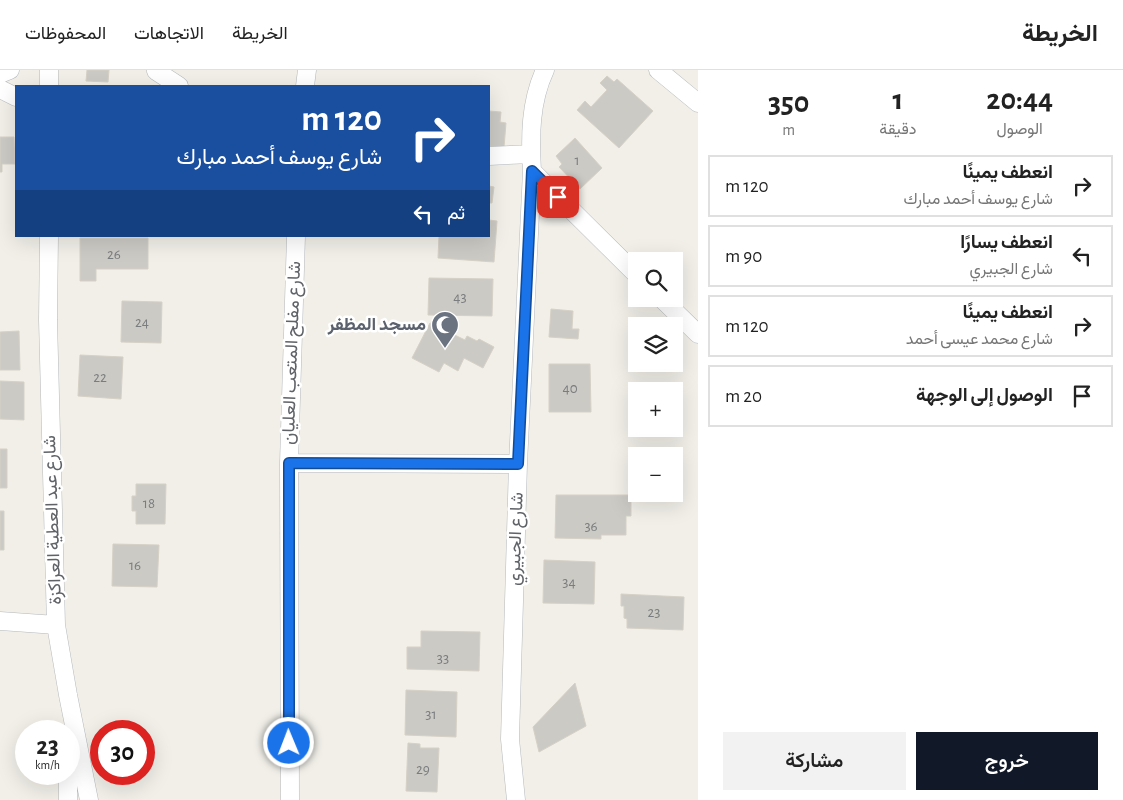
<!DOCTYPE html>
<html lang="ar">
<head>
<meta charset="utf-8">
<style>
	body { margin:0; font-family:"Alegreya Sans",Vazirmatn,sans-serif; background:#f2f2f2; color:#222; direction:rtl; height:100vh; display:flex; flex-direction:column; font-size:19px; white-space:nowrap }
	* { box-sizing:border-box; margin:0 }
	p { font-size:16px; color:#767676 }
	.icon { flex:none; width:28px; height:28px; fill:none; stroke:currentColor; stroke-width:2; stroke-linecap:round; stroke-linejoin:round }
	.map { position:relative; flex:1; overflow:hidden; direction:ltr }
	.drawer { display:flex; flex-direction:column; background:#fff; width:425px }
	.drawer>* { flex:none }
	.hud { position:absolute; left:15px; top:15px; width:475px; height:152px; border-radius:0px; box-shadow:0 5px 20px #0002; direction:rtl; background:#1a4fa0; color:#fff; overflow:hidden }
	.tools { position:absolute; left:628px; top:182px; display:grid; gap:10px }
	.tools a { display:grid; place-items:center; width:55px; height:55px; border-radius:0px; background:#fff; box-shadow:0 5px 20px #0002; font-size:25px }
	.speed { position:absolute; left:15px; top:650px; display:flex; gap:10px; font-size:25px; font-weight:700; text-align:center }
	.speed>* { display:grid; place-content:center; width:65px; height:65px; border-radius:50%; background:#fff; box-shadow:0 5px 20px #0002; line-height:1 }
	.speed small { font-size:12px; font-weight:400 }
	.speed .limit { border:8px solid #d22; background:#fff; color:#111 }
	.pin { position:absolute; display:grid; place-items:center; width:42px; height:42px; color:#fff; margin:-21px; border-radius:10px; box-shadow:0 2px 8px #0006 }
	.me { position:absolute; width:55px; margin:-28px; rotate:359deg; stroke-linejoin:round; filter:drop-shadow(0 0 4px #0008) }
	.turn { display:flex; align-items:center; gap:18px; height:105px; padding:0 25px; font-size:22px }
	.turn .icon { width:65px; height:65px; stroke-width:2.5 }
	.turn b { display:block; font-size:35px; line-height:42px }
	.then { display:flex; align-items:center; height:48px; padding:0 25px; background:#0003; gap:10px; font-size:19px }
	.eta { display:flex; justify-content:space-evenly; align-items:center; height:85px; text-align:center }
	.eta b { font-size:30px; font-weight:600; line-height:35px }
	.primary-button { display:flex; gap:10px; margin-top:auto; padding:10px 25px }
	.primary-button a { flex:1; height:58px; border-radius:0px; background:#111827; color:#fff; font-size:20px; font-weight:600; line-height:58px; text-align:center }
	.primary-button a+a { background:#f2f2f2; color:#222 }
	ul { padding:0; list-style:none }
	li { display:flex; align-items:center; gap:15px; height:62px; margin:0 10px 8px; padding:0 15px; border:2px solid #e0e0e0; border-radius:0px }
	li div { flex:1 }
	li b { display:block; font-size:19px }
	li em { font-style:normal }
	header { display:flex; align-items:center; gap:30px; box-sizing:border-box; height:70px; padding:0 25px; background:#fff; border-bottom:1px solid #e0e0e0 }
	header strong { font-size:24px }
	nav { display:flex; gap:28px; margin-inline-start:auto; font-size:18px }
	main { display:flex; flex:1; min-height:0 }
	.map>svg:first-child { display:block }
	.building { fill:#cccac5; stroke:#d6d1c6 }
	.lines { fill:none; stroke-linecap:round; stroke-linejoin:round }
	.minor-casing { stroke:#b5b8bc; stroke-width:19 }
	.minor { stroke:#fff; stroke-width:18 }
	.route-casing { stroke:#114b97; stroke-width:12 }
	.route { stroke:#1a73e8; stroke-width:9 }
	.labels { text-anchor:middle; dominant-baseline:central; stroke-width:5; stroke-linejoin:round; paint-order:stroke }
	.number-label { font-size:15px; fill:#7a7d7f }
	.worship-label { font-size:18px; font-weight:bold; fill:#5b616d; stroke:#fff; text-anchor:end }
	.street-label { font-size:18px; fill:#5f6368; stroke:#fff }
</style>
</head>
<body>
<header>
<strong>الخريطة</strong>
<nav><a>الخريطة</a><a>الاتجاهات</a><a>المحفوظات</a></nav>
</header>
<main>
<section class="drawer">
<div class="eta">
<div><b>20:44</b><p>الوصول</p></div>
<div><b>1</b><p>دقيقة</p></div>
<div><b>350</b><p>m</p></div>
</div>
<ul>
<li><svg class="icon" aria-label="right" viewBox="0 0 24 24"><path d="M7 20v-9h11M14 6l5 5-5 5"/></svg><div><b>انعطف يمينًا</b><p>شارع يوسف أحمد مبارك</p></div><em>120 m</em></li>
<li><svg class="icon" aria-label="left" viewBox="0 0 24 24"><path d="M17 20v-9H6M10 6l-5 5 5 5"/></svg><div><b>انعطف يسارًا</b><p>شارع الجبيري</p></div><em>90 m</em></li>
<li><svg class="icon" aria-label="right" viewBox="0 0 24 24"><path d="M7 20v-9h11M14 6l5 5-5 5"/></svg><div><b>انعطف يمينًا</b><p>شارع محمد عيسى أحمد</p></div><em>120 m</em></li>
<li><svg class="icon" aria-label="arrive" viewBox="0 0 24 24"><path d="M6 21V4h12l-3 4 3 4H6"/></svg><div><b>الوصول إلى الوجهة</b></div><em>20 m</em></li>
</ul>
<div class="primary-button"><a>خروج</a><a>مشاركة</a></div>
</section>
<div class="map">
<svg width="698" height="730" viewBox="0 0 698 730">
	<rect width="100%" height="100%" fill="#f1efe8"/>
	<!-- building -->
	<path class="building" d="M87,0H109L108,12L86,11Z
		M607,6L614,12L617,9L653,41L619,78L577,40L585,31L591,37L607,20L600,13Z
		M489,41L501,42L500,52L506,53L504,77L489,76Z
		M0,67H14L15,94H2V102H0Z
		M575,68L602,98L580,119L559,97L562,94L556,86Z
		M489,116L494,117L492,133H489Z
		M489,150L497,151L494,192L438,188L439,166H489Z
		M80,168H148V199H96V211H80Z
		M429,208L493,209L492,246L428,245Z
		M122,231L162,232L161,273L121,272Z
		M551,239L573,241L572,259H579L578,269L549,267Z
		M430,253L465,270L467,266L477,271L479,269L494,277L483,298L464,288L458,301L444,293L439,302L412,288Z
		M19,261L20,300H0V262Z
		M80,285L123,287L121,329L78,326Z
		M549,294H590L591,342H549Z
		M0,311L24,312V350L0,349Z
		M0,379H7V418H0Z
		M136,414H166L165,454H136V441H132V426H136Z
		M556,425H631V446H626V465H601V469L555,468Z
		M0,441H4V480H0Z
		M113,474L159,475L157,517L112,516Z
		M544,490L595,492L594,534L543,533Z
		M621,524L684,527L683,560L627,558V549L624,548V536H621Z
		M421,561L480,562L479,601L407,599V577H421Z
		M575,613L586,656L539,682L533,657Z
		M406,620L457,622L456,667L405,665Z
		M408,673L420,674V678H439L437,722L406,721Z"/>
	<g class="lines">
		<defs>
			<path id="minor" d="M49,0V16
				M658,0L698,33
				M156,1L179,16
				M0,4L10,0
				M305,16L307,0
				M0,19L16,27
				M489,86L531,84
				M532,101L636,204
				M49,166L48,250L56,555L68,625L89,730
				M662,229L698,264
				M289,393L518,394
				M0,551L56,555
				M68,730V704
				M290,730L289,393L296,166
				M516,730L510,669L518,394L532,101C530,67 530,32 545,0"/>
		</defs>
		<!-- minor casing -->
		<use href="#minor" class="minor-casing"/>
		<!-- minor -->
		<use href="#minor" class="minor"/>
	</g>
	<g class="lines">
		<defs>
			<path id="route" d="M289,673V393L518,394L532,101L558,127"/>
		</defs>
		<!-- route casing -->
		<use href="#route" class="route-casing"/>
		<!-- route -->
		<use href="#route" class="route"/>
	</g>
	<!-- icons -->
	<defs>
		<symbol id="mosque-pin" viewBox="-11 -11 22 30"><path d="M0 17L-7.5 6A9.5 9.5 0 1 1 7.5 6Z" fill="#6b7280" stroke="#fff"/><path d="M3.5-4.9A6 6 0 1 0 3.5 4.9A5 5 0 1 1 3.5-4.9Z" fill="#fff"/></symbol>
	</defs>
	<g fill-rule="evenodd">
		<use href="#mosque-pin" x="429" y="239" width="32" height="43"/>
	</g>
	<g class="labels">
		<!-- number labels -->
		<g class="number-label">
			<text x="577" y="90">1</text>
			<text x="114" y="184">26</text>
			<text x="460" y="227">43</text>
			<text x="142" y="252">24</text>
			<text x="100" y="307">22</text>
			<text x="570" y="318">40</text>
			<text x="149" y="433">18</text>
			<text x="591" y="456">36</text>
			<text x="135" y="495">16</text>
			<text x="569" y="512">34</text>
			<text x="654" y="542">23</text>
			<text x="443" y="588">33</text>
			<text x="431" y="644">31</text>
			<text x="423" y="699">29</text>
		</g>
		<!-- worship labels -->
		<g class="worship-label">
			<text x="426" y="255">مسجد المظفر</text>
		</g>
		<!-- street labels -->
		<g class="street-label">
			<text transform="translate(292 283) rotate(-88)">شارع مفلح المتعب العليان</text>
			<text transform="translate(53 450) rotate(-92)">شارع عبد العطية العراكزة</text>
			<text transform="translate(516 469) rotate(-88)">شارع الجبيري</text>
		</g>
	</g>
</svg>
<div class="tools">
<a><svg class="icon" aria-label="search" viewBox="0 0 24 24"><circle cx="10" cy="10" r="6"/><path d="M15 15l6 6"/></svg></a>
<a><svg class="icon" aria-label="layers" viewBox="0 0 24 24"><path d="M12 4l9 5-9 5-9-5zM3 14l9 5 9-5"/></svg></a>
<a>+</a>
<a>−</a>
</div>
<div class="speed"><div>23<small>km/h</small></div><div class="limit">30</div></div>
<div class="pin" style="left:558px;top:127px;background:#d93025"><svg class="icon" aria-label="arrive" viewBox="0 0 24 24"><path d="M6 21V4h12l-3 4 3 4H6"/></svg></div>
<svg class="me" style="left:289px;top:673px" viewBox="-20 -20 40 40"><circle r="17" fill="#1a73e8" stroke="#fff" stroke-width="3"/><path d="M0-11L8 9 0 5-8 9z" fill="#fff"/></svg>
<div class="hud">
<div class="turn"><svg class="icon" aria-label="right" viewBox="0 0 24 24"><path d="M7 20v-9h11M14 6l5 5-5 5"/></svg><div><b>120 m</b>شارع يوسف أحمد مبارك</div></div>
<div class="then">ثم<svg class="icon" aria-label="left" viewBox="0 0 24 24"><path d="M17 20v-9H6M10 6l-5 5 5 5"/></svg></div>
</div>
</div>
</main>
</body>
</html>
